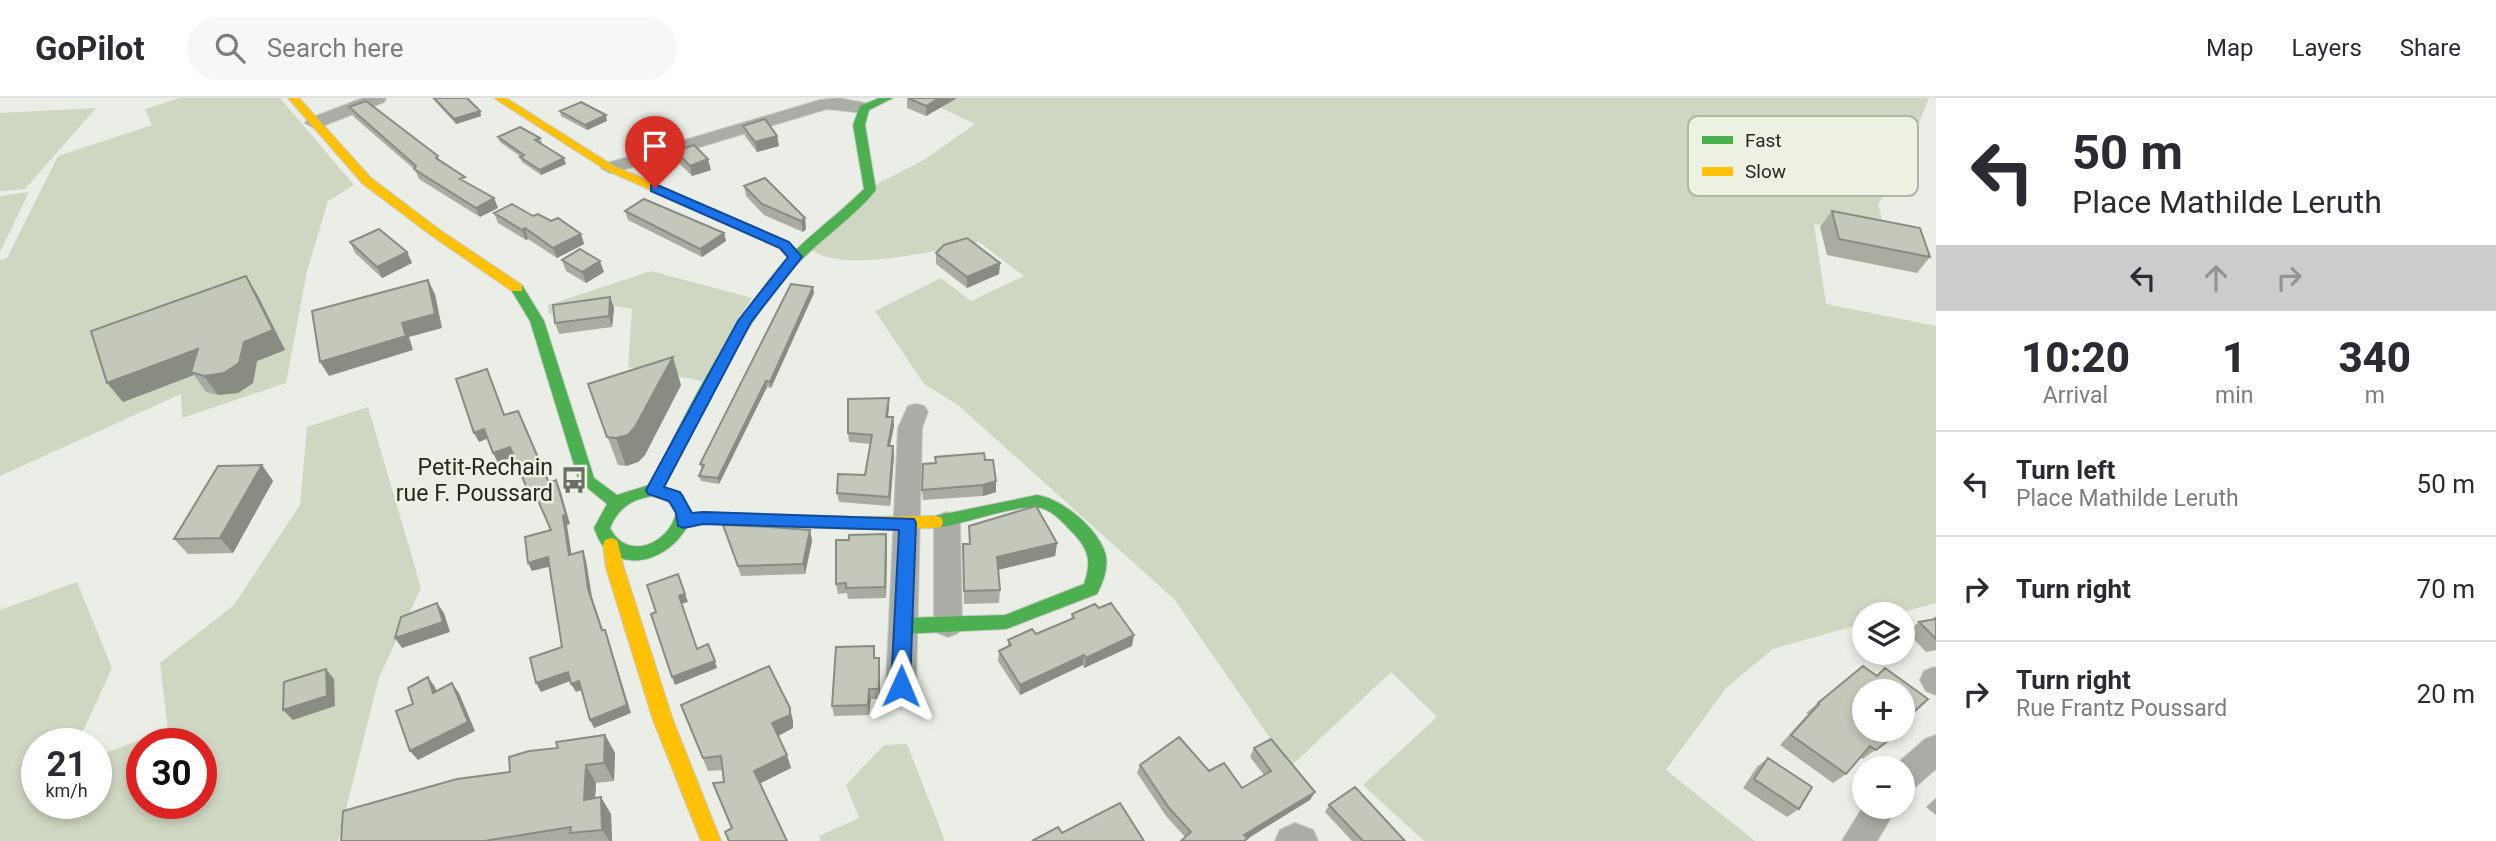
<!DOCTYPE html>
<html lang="en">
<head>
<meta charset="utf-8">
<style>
	body { margin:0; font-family:Roboto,sans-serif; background:#f7f7f7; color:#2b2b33; height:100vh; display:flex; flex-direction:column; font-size:26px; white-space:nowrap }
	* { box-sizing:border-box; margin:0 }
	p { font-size:23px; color:#7c7c81 }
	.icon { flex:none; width:38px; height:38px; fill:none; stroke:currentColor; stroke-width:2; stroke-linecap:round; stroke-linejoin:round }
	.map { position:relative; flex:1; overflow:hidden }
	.side { display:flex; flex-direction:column; background:#fff; width:560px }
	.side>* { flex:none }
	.hud { background:#fff; color:#2b2b33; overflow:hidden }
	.tools { position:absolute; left:1852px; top:504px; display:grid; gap:14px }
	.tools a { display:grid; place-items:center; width:63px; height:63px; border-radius:50%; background:#fff; box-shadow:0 4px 10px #0003; font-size:35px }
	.speed { position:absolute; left:21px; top:630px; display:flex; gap:14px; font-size:35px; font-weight:700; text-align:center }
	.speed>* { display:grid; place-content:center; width:91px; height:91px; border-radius:50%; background:#fff; box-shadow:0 4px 10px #0003; line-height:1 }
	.speed small { font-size:18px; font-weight:400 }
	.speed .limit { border:10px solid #d22; background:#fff; color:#111 }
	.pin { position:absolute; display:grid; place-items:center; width:60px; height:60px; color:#fff; margin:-72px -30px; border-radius:50% 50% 50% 0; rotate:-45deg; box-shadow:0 0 7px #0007 }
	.pin .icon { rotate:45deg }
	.me { position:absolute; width:77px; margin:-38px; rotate:1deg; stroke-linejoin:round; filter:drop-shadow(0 0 5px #0008) }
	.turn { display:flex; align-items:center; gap:24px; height:147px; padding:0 21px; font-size:32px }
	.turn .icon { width:91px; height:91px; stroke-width:2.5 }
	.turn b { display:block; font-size:49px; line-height:60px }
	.lanes { display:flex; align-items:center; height:66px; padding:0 21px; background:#0003; justify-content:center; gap:35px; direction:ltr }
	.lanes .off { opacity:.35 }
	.eta { display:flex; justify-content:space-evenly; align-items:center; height:119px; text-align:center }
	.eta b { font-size:42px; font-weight:800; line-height:49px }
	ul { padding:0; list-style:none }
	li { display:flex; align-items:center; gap:21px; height:105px; padding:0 21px; border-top:2px solid #e1e1e2 }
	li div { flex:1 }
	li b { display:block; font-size:26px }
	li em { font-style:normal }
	header { display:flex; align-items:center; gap:42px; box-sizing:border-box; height:98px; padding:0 35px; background:#fff; border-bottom:2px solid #e1e1e2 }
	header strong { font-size:33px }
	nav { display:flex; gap:38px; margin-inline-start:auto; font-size:24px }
	.search { width:490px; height:63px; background:#f7f7f7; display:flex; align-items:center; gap:18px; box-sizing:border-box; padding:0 24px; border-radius:38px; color:#7c7c81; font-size:26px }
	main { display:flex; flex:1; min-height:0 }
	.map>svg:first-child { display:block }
	.green { fill:#cfd6c1; fill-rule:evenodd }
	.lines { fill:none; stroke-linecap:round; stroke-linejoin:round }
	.street-casing { stroke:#c7cac4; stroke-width:2 }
	.fast-casing { stroke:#c7cac4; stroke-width:2 }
	.slow-casing { stroke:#c7cac4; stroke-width:2 }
	.street { fill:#aaada5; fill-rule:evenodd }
	.fast { fill:#4caf50; fill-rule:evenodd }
	.slow { fill:#ffc107; fill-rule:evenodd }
	.wall { fill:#a8aca1 }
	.shaded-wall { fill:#888c83 }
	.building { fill:#c3c8bb; stroke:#888c83; stroke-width:2 }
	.route { fill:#1a73e8; stroke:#114b97; stroke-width:2 }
	.labels { text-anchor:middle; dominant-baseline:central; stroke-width:5; stroke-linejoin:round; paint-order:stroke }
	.poi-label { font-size:23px; fill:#262822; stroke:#ecf1e2; text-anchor:end }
	.key { fill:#ecf1e2; stroke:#b1b5a8; stroke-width:2 }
	.key-label { font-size:19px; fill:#262822 }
</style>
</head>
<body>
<header>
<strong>GoPilot</strong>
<div class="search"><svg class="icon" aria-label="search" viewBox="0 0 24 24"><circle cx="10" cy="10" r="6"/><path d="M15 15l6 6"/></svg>Search here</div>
<nav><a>Map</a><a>Layers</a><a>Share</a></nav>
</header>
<main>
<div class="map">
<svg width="1936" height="743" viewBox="0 0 1936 743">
	<rect width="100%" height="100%" fill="#ebeee6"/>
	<!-- green -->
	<path class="green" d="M180,0H280L354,87L328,103L307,173L286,285L182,320L181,296L0,378V162L7,160L58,58L152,27L145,11Z
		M920,0H1929L1904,62L1878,107L1887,139L1814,126L1826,206L1936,228V505L1896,516H1864V525L1773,551L1726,590L1666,672L1755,743H1424L1363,687L1437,619L1391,574L1290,669L1174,501L958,307L924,286L875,213L941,180L971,203L1024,178L979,144C941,151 840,177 811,151L875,87L924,62L975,26Z
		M96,10L25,91L0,93V15Z
		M29,94L0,154V98Z
		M651,173L752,200L702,283L628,269L632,211L614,208L549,216L548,207Z
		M368,309L421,490L379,579L338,743H0V512L77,484L112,570L77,646H37V705H96V658L168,632L160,565L234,507L300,407L307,329ZM142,646H201V705H142Z
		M907,646L945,743H821L819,738L859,720L846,687L884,647Z"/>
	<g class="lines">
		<defs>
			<path id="street" d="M363,0H386L384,4L320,29L314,30L305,25L308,21Z
				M838,0L870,6L872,10L864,15L827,11L616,74L610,75L601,70L604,66L820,2Z
				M916,306L924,308L928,314L922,330L916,588L911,597L901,601L891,597L886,588L898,330L908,308Z
				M947,414L956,417L960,424L962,527L958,535L948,539L938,535L934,527V424L938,417Z
				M1934,569L1936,570V597L1926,593L1920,582L1924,573Z
				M1936,637V671L1913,691L1902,695V670H1892L1925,641Z
				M1864,707L1897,709L1877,743H1842Z
				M1295,725L1313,732L1318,743H1275L1280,732Z"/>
			<path id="fast" d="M879,0H893L869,12L865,27L876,92C850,124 814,145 787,177C735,240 701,317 663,389L683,397L692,415C685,449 639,478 608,453C601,448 597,438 594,430L607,406L579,383L530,223L510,190L517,186L522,187L544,223L594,380L617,397L649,387C688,313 724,235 778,171C803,141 836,119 864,91L853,27L860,8ZM653,398L671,405L676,415C669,446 627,464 610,430C618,410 632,401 653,398Z
				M1037,397C1063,401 1100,432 1106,458C1108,470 1103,485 1097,496L1006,531L902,536L896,533L893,528L896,523L902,520L1005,517L1084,486C1091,465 1090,454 1075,437C1066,428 1054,413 1041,410C1017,405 963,427 935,430L929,429L927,424L929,419L935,418Z"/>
			<path id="slow" d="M288,0H299L371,80L440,132L522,187V193H512L432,138L363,86Z
				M494,0H506L614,68L789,144L801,159L795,163L790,162L779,150L606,72Z
				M703,414L854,419L935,418L941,419L943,424L941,429L935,430L854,431L703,426L684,430L678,429L676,424L678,419Z
				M611,440L617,442L624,470L673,622L721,743H701L653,622L606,470L603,447L605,442Z"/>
		</defs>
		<!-- street casing -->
		<use href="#street" class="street-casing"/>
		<!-- fast casing -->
		<use href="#fast" class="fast-casing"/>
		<!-- slow casing -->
		<use href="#slow" class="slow-casing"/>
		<!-- street -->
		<use href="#street" class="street"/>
		<!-- fast -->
		<use href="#fast" class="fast"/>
		<!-- slow -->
		<use href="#slow" class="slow"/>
	</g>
	<!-- wall -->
	<path class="wall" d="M432,0H467L480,13L481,18L456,26Z
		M907,0H957L926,18L907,10Z
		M349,9L468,86L494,100L498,110L480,119L419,81L415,72L354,19Z
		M560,13L607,23L587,32L561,18Z
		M743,28L777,38L779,48L757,54L745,38Z
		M498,39L540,40L542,45L541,46L566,66L541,77L522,64L520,59H521L500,44Z
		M676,53L711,72L692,78L678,64Z
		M744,88L805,120L806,131L803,134L764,117L746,98Z
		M625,113L724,135L726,143L702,159L628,122Z
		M1832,113L1930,159L1917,175L1827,157L1820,129Z
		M494,115L533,118L551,123L581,136L584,146L557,160L528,141L526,142L498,125Z
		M350,144L407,154L412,165L382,180L355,155Z
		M936,155L1000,165L999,176L967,190L936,166Z
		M562,162L604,174L586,185L566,173Z
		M246,178L258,198L285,252L257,263L253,285L238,295L218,297L206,294L194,277L123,304Z
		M814,195L771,290L767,289L719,386L701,383L699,378L702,372L700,366Z
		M610,199L614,210L612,229L559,236L555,225Z
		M588,286L681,287L645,357L638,364L626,368L618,367Z
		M889,309L888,319H893L894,328L890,348L894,357L890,408L839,404L837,395L865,377L871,346L849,344L848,335Z
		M985,362L996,383V394L983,398L923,402L922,392Z
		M262,367L273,383L233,455L188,456L174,441Z
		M723,427L810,432L812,443L805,476L741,478Z
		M886,436L887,447L886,500L848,501L847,495L838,496L836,486L849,442Z
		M1057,445L1055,458L998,472L1000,492L999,505L964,506L963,446Z
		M1072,516L1132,548L1084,570L1083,567L1020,597L998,563L999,553L1008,548V542L1036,536L1071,522Z
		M1936,518V552L1926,554L1907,534L1919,524L1932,521Z
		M875,560H879L880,570V601H871L869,617L834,618L832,608Z
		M1863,568L1876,578L1885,570L1891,635L1894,638L1863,661L1860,659L1846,676L1833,685L1780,647L1808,616L1806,615Z
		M681,607L793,623V630L778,638L791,670L760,685L724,684L723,672L708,673Z
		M605,637L615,655L614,683L596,685L595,700L611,716L612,743H341L510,674Z
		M1254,650L1315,694L1310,702L1185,739L1166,718L1137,675L1140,667L1242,690L1264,677L1250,659Z
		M1768,660L1799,711L1787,719L1743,690L1757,669Z
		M1936,700V717L1926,709Z
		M1329,707L1405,743H1352L1325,714Z"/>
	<!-- shaded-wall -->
	<path class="shaded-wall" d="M939,0H957L926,18V8Z
		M480,13L481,18L456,26L454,21Z
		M606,17L607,23L587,32L585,27Z
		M777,38L779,48L757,54L755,44Z
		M564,60L566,66L541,77L540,72Z
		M708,61L711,72L692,78L690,68Z
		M494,100L498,110L480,119L476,110Z
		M805,120L806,131L803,134L801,123Z
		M525,130L528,141L526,142L522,132Z
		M724,135L726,143L702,159L700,151Z
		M581,136L584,146L557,160L553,150Z
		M407,154L412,165L382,180L377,169Z
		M600,163L604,174L586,185L582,174Z
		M1000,165L999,176L967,190V179Z
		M246,178L258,198L285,252L257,263L253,285L238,295L218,297L204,278Z
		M428,182L435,196L442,230L409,239L413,252L329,278L320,264L402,225Z
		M813,189L814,195L771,290L770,284Z
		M610,199L614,210L612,229L609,218Z
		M198,251L191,274L194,277L123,304L107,285Z
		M673,259L681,287L645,357L638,364L626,368L616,340Z
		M766,283L767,289L719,386L718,380Z
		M889,300V309L887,328L886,319Z
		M893,319L894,328L888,357V348Z
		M484,331L489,340L479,344L474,335Z
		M893,348L894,357L890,408L889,399Z
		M510,349L514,358L498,365L493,355Z
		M262,367L273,383L233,455L220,440Z
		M556,382L560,391L570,426L567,427L573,466L569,457Z
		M996,383V394L983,398V387Z
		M533,391L537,400L532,402L528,393Z
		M810,432L812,443L805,476L803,466Z
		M886,436L887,447L886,500L885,489Z
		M1057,445L1055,458L997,472V459Z
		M583,453L586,462L592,499L606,541L588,491Z
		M548,459L552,468L532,473L528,465Z
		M685,496L688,504L681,506L679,498Z
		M437,505L444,515L450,534L402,550L395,540Z
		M605,532L608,540L631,615L594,630L590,622Z
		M1134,537L1132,548L1084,570L1086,560Z
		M1084,557L1083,567L1020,597V587Z
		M879,560L880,570V601L879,591Z
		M715,563L717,570L675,587L672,579Z
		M326,571L334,581L335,608L293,622L283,612Z
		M568,574L573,582L541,594L536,585Z
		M428,579L435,589L440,604L433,595Z
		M579,583L584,591L576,594L571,586Z
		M452,585L459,595L475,633L418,662L410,653Z
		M869,591L871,601L869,617L868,607Z
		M790,610L793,623V630L776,639L772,625Z
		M605,637L615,655L614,683L604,665Z
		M787,657L791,670L759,686L754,673Z
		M586,667L596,685L594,719L584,702Z
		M1315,694L1310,702L1247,741L1246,743H1244V737Z
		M601,699L611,716L612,743H610L602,732Z"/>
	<!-- building -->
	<path class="building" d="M434,0H467L480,13L454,21Z
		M908,0H939L926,8Z
		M366,3L438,58L436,60L465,79L460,81L494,100L476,110L414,71L416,68L349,9Z
		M581,4L606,17L585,27L560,13Z
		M765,21L777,38L755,44L743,28Z
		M520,29L540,40L535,42L564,60L540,72L520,59L524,57L498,39Z
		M694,47L708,61L690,68L676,53Z
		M765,80L805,120L801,123L762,106L744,88Z
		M644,101L724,135L700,151L625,113Z
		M512,106L533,118L538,116L551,123L558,120L581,136L553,150L525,130L522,132L494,115Z
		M1832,113L1920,130L1930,159L1839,141Z
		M379,131L407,154L377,169L350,144Z
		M967,140L1000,165L967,179L936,155L944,147Z
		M580,151L600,163L582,174L562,162Z
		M246,178L273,232L244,244L239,265L224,275L204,278L191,274L198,251L107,285L91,233Z
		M428,182L435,216L402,225L406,238L320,264L312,213Z
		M791,186L813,189L770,284L766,283L718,380L699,378L704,367L700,366Z
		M610,199L609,218L555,225L553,207Z
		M673,259L635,329L628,337L616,340L607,339L588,286Z
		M487,271L504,317L518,313L549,385L556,382L566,417L563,418L569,457L583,453L588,491L602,532H605L627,607L590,622L579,583L571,586L568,574L536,585L530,560L562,549L548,459L528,465L525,439L551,432L533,391L528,393L510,349L493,355L484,331L474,335L456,281Z
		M889,300L886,319H893L888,348H893L889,399L837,395L838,376L865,377L872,337L848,335V301Z
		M984,355L985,362H993L996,383L983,387L922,392L923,366L936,365L935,359Z
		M262,367L220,440L174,441L218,368Z
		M1036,408L1057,445L997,459L1000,492L964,493L963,446H970L969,428Z
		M723,427L768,429L810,432L803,466L738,468Z
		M886,436L885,489L846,490V485L836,486V442H849V437Z
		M678,476L685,496L679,498L697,551L708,546L715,563L672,579L651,516L656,514L647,487Z
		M437,505L443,524L395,540L401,519Z
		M1111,505L1134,537L1086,560L1084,557L1020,587L999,553L1011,547L1008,542L1032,531L1036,536L1074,520L1072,516L1095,506L1099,510Z
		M1936,521V541L1919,524Z
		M874,548V560H879V591H869L868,607L832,608L836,549Z
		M769,568L790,610V617L772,625L787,657L754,673L787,743H729L725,734L732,730L713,685L724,684L721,658L703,660L681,607Z
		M1863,568L1877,578L1885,570L1928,601L1902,625V593H1864V632H1895L1891,635L1894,638L1876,652L1870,648L1846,676L1791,637L1819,606L1818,605Z
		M326,571L327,598L283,612L284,584Z
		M428,579L433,595L452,585L468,624L410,653L396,613L413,606L408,590Z
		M605,637L604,665L586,667L584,702L601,699L602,732L570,735L571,729L484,743H341L343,713L457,681L510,674L509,659L529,653L558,650L556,644Z
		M1179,639L1209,673L1224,665L1242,690L1271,673L1254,650L1271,641L1315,694L1244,737L1248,740L1244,743H1181L1191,734L1169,710L1140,667Z
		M1768,660L1812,689L1799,711L1754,681Z
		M1355,689L1405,743H1363L1329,707Z
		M1120,705L1144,743H1032L1058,729L1062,735Z"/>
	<!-- route -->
	<path class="route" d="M655,86L789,144L802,159L751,224L664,389L680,394L692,415L703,414L914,421L916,425L910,588L907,594L901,596L894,594L891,588L899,432L703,426L684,430L678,428L676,415L669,403L648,396L646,392L738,223L788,159L780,150L651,93V87Z"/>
	<!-- icons -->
	<defs>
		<symbol id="bus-bare" viewBox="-9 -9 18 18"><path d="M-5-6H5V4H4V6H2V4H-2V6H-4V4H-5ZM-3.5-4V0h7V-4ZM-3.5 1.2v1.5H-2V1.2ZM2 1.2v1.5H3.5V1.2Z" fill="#6b6d67" stroke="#ecf1e2" stroke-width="2.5" paint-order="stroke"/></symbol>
	</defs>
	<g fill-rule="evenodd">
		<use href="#bus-bare" x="555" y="363" width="38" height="38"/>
	</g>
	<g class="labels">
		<!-- poi labels -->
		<g class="poi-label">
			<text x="553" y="369">Petit-Rechain<tspan x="553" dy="26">rue F. Poussard</tspan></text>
		</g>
	</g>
	<!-- legend -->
	<rect x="1688" y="18" width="230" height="80" rx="10" class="key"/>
	<rect x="1702" y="38" width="31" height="8" fill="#4caf50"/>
	<rect x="1702" y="69" width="31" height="9" fill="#ffc107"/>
	<g class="key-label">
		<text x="1745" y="49">Fast</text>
		<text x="1745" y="80">Slow</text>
	</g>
</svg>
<div class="tools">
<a><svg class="icon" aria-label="layers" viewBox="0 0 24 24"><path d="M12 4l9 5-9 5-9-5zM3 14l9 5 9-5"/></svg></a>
<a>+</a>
<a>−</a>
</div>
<div class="speed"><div>21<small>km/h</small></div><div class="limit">30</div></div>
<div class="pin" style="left:655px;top:90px;background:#d93025"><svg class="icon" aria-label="arrive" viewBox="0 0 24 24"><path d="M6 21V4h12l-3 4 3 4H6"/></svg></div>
<svg class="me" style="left:901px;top:588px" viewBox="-20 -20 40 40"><path d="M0-17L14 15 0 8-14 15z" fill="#1a73e8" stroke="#fff" stroke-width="4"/></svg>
</div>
<section class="side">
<div class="hud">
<div class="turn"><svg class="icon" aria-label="left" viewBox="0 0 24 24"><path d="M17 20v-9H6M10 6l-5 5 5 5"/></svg><div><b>50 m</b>Place Mathilde Leruth</div></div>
<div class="lanes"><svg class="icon" aria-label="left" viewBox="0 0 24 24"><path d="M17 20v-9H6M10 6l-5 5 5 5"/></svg><svg class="icon off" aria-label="ahead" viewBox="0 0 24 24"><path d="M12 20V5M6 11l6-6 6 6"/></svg><svg class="icon off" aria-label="right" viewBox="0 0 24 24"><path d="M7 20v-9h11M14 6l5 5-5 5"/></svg></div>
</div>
<div class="eta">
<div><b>10:20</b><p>Arrival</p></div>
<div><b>1</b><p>min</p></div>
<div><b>340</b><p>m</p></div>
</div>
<ul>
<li><svg class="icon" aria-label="left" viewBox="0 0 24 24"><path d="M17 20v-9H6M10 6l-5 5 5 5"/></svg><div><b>Turn left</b><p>Place Mathilde Leruth</p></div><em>50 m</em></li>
<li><svg class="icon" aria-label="right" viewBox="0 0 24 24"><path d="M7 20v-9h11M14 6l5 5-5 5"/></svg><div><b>Turn right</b></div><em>70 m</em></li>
<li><svg class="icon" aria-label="right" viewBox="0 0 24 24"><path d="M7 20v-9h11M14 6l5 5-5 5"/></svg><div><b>Turn right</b><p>Rue Frantz Poussard</p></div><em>20 m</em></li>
</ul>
</section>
</main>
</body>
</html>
